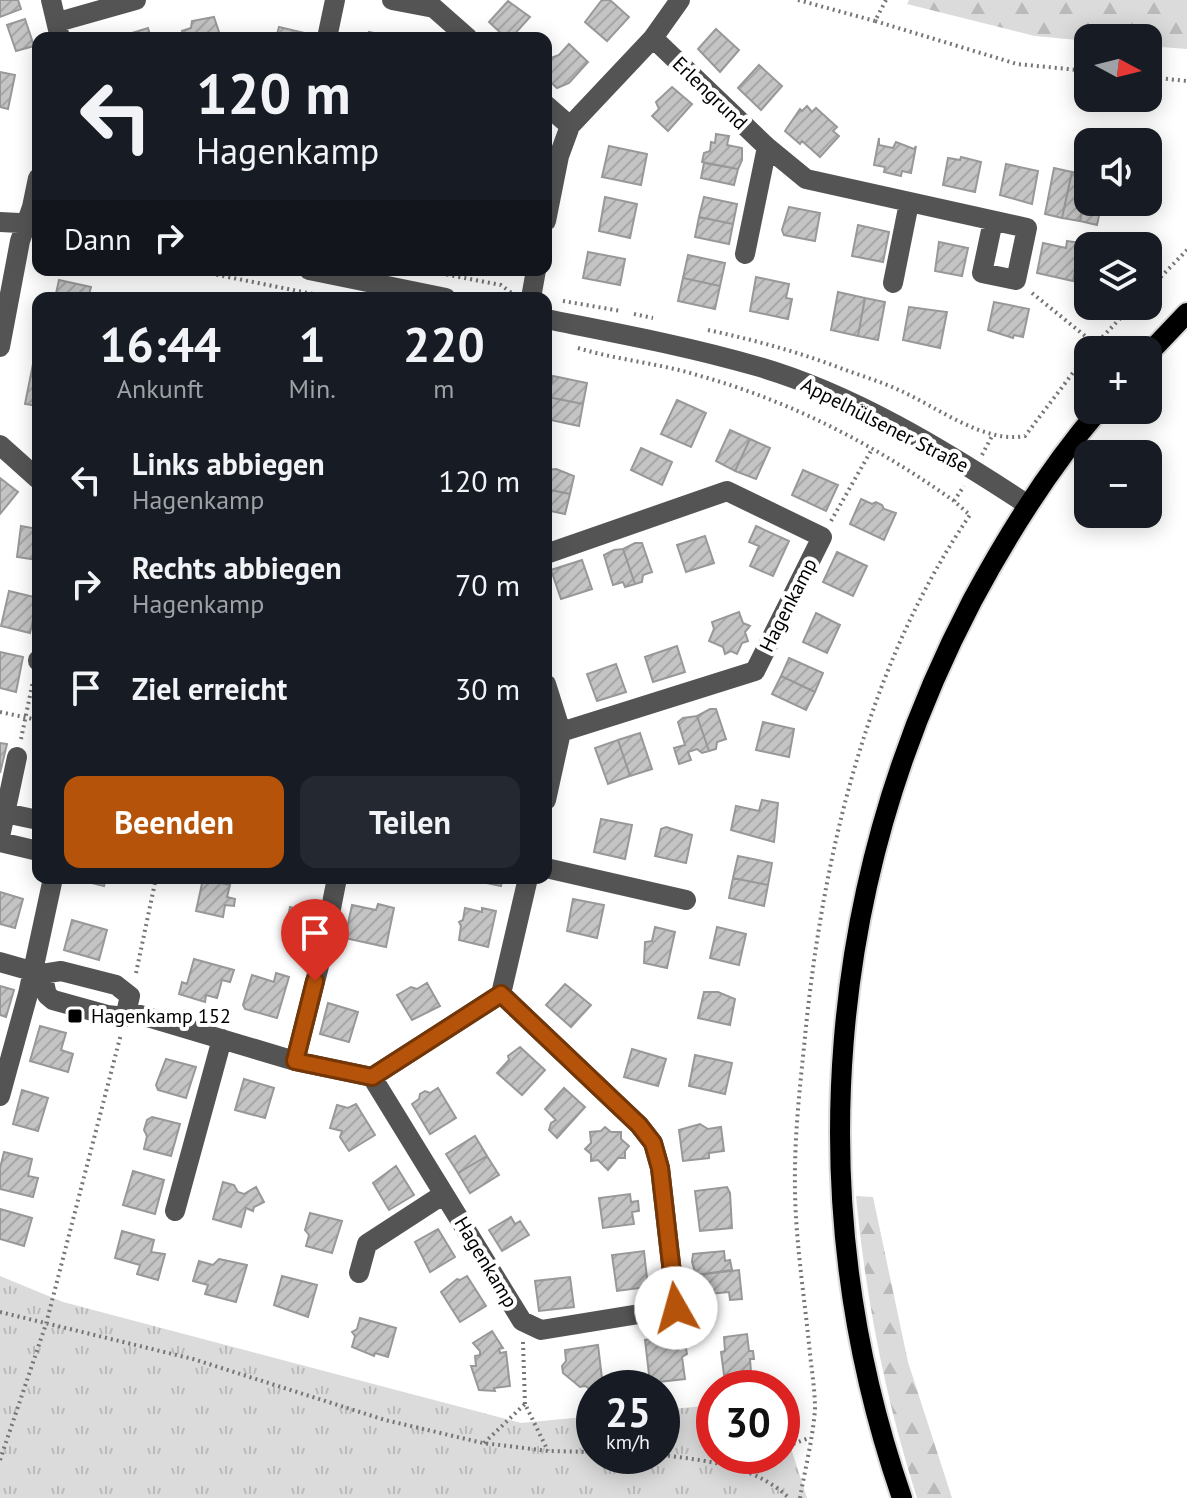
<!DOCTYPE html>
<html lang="de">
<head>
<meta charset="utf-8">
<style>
	body { margin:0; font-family:"PT Sans",sans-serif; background:#242831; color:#f1f3f6; height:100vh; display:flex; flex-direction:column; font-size:30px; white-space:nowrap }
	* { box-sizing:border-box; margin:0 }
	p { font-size:26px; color:#9ea1a6 }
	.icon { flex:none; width:44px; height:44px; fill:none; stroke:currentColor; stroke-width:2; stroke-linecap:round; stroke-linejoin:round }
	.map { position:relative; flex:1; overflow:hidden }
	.drawer { position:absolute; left:32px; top:292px; width:520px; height:592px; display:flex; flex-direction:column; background:#171b24; border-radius:16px; box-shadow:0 4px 20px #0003 }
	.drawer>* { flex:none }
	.banner { position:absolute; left:32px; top:32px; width:520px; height:244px; border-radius:16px; box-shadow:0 4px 20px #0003; background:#171b24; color:#f1f3f6; overflow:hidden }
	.needle { width:52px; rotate:97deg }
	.controls { position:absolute; left:1074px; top:24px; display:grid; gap:16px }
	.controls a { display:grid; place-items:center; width:88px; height:88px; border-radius:16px; background:#171b24; box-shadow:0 4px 20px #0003; font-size:40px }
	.speed { position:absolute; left:576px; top:1370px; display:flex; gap:16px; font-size:40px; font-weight:700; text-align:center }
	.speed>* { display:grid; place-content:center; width:104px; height:104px; border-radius:50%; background:#171b24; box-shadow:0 4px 20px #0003; line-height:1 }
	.speed small { font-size:20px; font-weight:400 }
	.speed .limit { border:12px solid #d22; background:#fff; color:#111 }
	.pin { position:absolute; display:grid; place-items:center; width:68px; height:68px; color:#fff; margin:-82px -34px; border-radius:50% 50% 50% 0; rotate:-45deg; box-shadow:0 0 8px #0007 }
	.pin .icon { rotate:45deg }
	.me { position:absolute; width:88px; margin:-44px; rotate:353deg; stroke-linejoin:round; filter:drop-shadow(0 0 6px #0008) }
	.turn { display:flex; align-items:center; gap:28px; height:168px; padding:0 32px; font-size:36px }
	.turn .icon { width:104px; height:104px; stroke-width:2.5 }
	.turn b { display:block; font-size:56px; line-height:68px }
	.then { display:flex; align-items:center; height:76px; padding:0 32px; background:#0003; gap:16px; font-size:30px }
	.eta { display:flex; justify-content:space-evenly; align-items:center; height:136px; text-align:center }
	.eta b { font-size:48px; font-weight:700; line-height:56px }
	.action { display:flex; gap:16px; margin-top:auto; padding:16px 32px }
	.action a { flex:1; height:92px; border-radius:16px; background:#b45309; color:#fff; font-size:32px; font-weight:700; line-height:92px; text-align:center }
	.action a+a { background:#242831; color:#f1f3f6 }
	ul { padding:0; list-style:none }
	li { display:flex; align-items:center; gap:24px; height:104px; padding:0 32px }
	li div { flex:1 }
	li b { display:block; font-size:30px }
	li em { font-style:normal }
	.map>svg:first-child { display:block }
	.forest { fill:url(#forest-firs) }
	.park { fill:url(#park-tufts) }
	.building { fill:url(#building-hatch); stroke:#989898; stroke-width:2 }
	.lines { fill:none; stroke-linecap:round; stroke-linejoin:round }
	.major-casing { stroke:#dbdbdb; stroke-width:24 }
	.path { stroke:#767676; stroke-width:4; stroke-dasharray:2 4; stroke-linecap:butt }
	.minor { stroke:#545454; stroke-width:20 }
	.major { stroke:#000; stroke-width:20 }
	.route-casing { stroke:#753606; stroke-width:20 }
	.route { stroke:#b45309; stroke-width:14 }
	.poi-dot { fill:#000; stroke:#fff; stroke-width:3 }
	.labels { text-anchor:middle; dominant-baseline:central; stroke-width:8; stroke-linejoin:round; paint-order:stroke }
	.street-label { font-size:20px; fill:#000; stroke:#fff }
	.poi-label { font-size:20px; fill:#000; stroke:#fff; text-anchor:start }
</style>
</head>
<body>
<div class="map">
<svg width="1187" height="1498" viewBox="0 0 1187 1498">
	<defs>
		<pattern id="forest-firs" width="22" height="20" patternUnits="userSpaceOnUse" patternTransform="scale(2)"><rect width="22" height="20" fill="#dbdbdb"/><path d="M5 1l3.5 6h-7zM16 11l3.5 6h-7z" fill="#bababa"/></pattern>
		<pattern id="park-tufts" width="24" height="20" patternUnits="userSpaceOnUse" patternTransform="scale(2)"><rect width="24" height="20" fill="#dbdbdb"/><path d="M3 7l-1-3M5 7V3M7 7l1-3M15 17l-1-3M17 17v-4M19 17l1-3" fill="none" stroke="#bababa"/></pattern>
		<pattern id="building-hatch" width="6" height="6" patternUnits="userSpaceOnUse" patternTransform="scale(2)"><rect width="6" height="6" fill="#c4c4c4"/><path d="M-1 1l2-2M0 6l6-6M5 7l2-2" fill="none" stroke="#a7a7a7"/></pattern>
	</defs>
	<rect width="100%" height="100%" fill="#fff"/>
	<!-- forest -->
	<path class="forest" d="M909,0H1187V49L1148,46V38H1088V41L1035,36L907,4Z
		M856,1196L873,1197L908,1362L952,1498H917C885,1397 866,1300 856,1196Z"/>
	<!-- park -->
	<path class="park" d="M0,1276L63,1302L521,1423L594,1416V1456H662V1410L714,1405V1456H782V1420L807,1498H0Z"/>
	<!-- building -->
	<path class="building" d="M0,0H18L21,9L0,17Z
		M604,0H610L629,17L607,41L585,22L601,1Z
		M508,1L530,17L511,38H506L489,22Z
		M214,17L221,38H184L182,31L191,28L192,21Z
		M25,19L34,46L16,51L7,25Z
		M279,27L309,34V38H276Z
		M148,28L151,38H116Z
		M716,29L739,50L720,72L698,49Z
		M369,32L398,38H367Z
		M569,44L588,62L569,83L557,88L546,78V71L550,66L551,58L559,55Z
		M759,65L782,86L761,110L738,88Z
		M0,72L15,75L8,109L0,107Z
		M672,87L692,104L668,131L652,116L659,109L656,102Z
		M807,106L812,112L816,108L837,127L833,131L839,136L820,157L802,141L800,144L785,131L800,109L802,111Z
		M716,134L729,136L727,145L742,148V160L738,169L702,162L704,153L710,151L711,142L715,143Z
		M879,138V145L893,148L896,142L914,149L916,146L911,173L902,171L901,176L884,172L885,167L874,165Z
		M609,146L647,154L641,185L602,177Z
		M961,157L981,162L975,192L943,185L948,158L960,160Z
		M704,163L738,169L734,185L701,178Z
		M1006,164L1038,171L1032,204L1000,195Z
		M1054,168L1072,172L1062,218L1045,214Z
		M1072,172L1088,175L1080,221L1062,218Z
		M1088,184V202H1102L1097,225L1080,221Z
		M605,197L637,204L630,238L599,231Z
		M704,197L737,204L733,224L699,217Z
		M789,207L820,213L815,241L784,235L782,230Z
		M699,217L733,224L729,244L695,237Z
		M858,225L889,232L883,262L852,256Z
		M1067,241L1081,243L1073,281L1037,273L1043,243L1066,248Z
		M939,242L968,248L962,276L935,271Z
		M588,252L625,259L620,285L583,278Z
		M688,255L725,263L720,286L683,278Z
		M756,277L789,284L786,298L792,299L788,319L750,311Z
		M683,278L720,286L715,309L678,301Z
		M59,280L91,287L88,298H55Z
		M838,292L865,298L858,336L831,330Z
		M865,298L885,302L878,340L858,336Z
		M994,302L1029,309L1023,337L1014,335L1013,338L988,330Z
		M909,307L947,312L940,348L903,340Z
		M35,354H38V406L25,404Z
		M553,376L587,383L583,404L548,397Z
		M548,397L583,404L579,426L546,419Z
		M677,400L706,413L691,447L661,434Z
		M730,430L750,439L735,471L716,461Z
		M750,439L770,448L756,479L735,471Z
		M641,448L672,462L662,485L631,470Z
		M556,469L574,476L570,494L546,489V470Z
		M803,470L838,485L826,511L792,495Z
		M0,478L18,492L0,514Z
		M546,489L570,494L565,514L546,510Z
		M861,499L872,504L876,502L882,505L884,509L896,513L884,540L850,524Z
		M21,526L38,529V560L17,557Z
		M756,526L789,541L773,576L750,566L759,546L749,542Z
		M705,536L714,563L686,572L677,545Z
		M635,543H642L652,572L643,575L642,582L635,584L623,549Z
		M623,549L635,584L625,587L623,582L613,585L604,555L614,550Z
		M837,552L867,566L853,596L823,582Z
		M582,560L592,589L561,599L551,570Z
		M9,591L38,598L30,633L1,626Z
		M739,612L743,623L750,626L745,632L748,641L742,643L737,654L731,651L725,654L723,647L709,641L714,629L712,622Z
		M816,613L840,625L827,653L803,642Z
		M677,646L685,672L653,682L645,657Z
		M0,652L23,657L16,692L0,688Z
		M789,658L823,673L815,692L781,676Z
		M616,664L626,692L597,701L587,674Z
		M781,676L815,692L806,710L772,694Z
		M710,709H716L726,739L717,742L716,749L709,751L697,716Z
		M697,716L709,751L702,753L697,749L688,752L691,760L679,764L674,748L685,745L678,722L683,718Z
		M763,722L794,729L789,757L756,750Z
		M640,733L652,769L630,776L618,740Z
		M618,740L630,776L608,784L595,748Z
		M0,743L7,744L0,773Z
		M762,800L778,803L774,842L731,830L736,806L759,811Z
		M601,819L632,825L625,859L594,852Z
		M666,827L692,835L686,863L655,856L661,829Z
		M738,856L772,863L768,885L733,878Z
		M72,878H106L104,886Z
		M474,878H503L501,886L473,880Z
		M733,878L768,885L764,906L729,898Z
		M203,879L230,885L227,897L235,899L234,906L225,905L223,917L196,911Z
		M0,892L23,899L15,928L0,924Z
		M573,899L604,905L597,938L567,931Z
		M378,904L394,908L386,947L345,938L352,905L376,910Z
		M290,907L315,913L312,931L307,934L308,945L283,940Z
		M465,908L482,912V908L496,911L488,947L459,940L461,926L459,922L463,920Z
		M72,920L107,930L99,960L64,950Z
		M655,927L675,932L667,968L644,963L645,942L652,941Z
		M717,927L746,934L739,965L710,958Z
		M194,959L234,970L230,982L222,980L217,998L206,995L205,1002L179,994L182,982L187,984Z
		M276,973L289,977L277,1018L245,1009L243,1005L252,975L274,982Z
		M427,983L440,1006L412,1020L397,995L411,987L417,989Z
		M565,984L591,1005L571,1027L546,1005Z
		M0,986L14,990L6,1017L0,1015Z
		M704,992H718L735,999L730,1025L698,1018Z
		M328,1003L358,1012L349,1042L320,1034Z
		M40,1026L66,1033L61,1050L73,1054L68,1072L30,1061Z
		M520,1047L545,1070L522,1095L497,1073L509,1060L508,1056Z
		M632,1049L666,1059L658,1086L624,1077Z
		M695,1055L732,1063L725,1094L689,1086Z
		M166,1059L196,1067L186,1098L158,1090L156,1085Z
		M244,1079L274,1088L265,1118L235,1110Z
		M438,1088L456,1118L430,1134L412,1104L419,1099L420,1094L425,1091L430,1093Z
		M564,1088L585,1107L557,1138L549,1130L551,1123L556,1120L545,1109Z
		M22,1090L48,1098L38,1131L13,1124Z
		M356,1104L375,1135L349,1151L340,1137L342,1131L330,1128L337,1105L348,1108Z
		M152,1117L180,1124L171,1156L144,1149L147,1136L144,1130L147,1120Z
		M700,1124L708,1129L721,1127L724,1151L709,1153V1158L683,1161L679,1130Z
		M605,1127L611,1132H621V1139L629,1146L625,1151V1158H618L608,1170L598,1160L591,1161V1154L585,1149L591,1143L590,1132L601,1131Z
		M475,1136L487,1156L458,1173L446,1154Z
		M4,1152L32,1159L28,1176L38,1178L33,1197L0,1189V1168Z
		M487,1156L499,1175L470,1193L458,1173Z
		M396,1166L414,1195L389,1210L373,1183Z
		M133,1171L164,1180L155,1214L123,1205Z
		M223,1182L234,1185L238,1192L244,1194L256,1187L264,1202L254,1207L253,1211L246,1208L241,1227L213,1219Z
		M727,1187L730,1193L732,1228L700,1231L695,1191Z
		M630,1194L631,1202L638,1201L639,1211L632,1212L634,1224L603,1228L599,1198Z
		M0,1209L32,1218L24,1246L0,1239Z
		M310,1213L342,1221L332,1253L306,1246L309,1235L305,1230Z
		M511,1217L515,1224L520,1221L529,1235L502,1251L489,1230Z
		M438,1229L455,1257L430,1272L415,1242Z
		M122,1231L154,1240L151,1252L165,1254L158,1280L137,1274L140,1265L115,1258Z
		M644,1251L648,1287L617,1291L612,1255Z
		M724,1251L725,1261L730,1260L732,1270L696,1275L692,1262L693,1254Z
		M219,1259L247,1265L236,1302L205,1294L208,1285L193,1281L199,1261L213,1265Z
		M739,1270L742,1299L730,1300L729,1292L699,1295L695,1284L696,1275Z
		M282,1276L317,1285L308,1317L274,1305Z
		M467,1276L486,1306L460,1322L441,1292L457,1279L460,1280Z
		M570,1277L574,1307L539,1311L535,1281Z
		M360,1318L396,1328L388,1357L375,1353L374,1356L352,1347L355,1336L352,1332L357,1329Z
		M492,1331L503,1348L499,1349L500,1353L506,1352L510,1386L494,1388L495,1391L479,1390L471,1366H476L475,1356L480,1355V1351L473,1343Z
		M747,1334L749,1351H753L754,1359H750L751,1372L724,1375L721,1352L725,1351L724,1337Z
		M680,1336L681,1346L686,1348L687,1354L682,1357L685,1379L650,1383L645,1340Z
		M598,1345L603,1387L590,1389L585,1386L580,1387L563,1373L562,1366L566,1361L565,1350Z"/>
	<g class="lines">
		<defs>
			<path id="major" d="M1148,354L1187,313
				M902,1498C799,1200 826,880 972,601C1008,534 1049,468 1099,410"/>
		</defs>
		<!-- major casing -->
		<use href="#major" class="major-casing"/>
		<!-- path -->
		<path class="path" d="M798,0L875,21
			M886,0L875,21L1017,64L1088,71
			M1148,77L1187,81
			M193,270L333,298
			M423,270L501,285L513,294
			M1148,290L1187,250
			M1032,293L1095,344
			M563,301L621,311
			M634,314L653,318
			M708,330C754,340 799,352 843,369C862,376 882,382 901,391C937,407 985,444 1025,436L1088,353
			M578,348C617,360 658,363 697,375C791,401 875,445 954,501
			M1090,350L1132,306
			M982,455L992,436
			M831,521L872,449
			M0,712L38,720
			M21,739L33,681
			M136,973L156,878
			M0,1312L193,1359L385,1420L483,1443L548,1451L594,1452
			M523,1342L525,1404
			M484,1443L525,1404L548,1451
			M782,1448L809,1438
			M662,1455C708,1461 754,1465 789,1498
			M0,1460L46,1324L121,1034
			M728,1463L754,1456
			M800,1498C805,1469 813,1438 815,1409C815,1391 812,1372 810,1354C805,1301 796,1246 795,1192C794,1143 799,1095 804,1047C821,864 865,668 970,515L954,501L964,486"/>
		<!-- minor -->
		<path class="minor" d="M51,0L60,38
			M392,0L434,8L468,38
			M58,22L136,0
			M327,38L335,0
			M653,38L767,147L806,179L1027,228L1016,280L982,273L993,221
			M546,105L570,126
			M546,221L559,156L570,126L653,38L680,0
			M0,222L38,224
			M745,254L767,147
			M309,270L446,298
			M893,283L909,203
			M531,298L536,270
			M546,319C616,333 687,346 756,366C851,393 946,451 1028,505
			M0,347L20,241L32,207L38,178
			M0,445L38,479
			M546,554L727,491L822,537L755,671L561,732
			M38,661V660
			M546,684L561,732L546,800
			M5,813L38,820
			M0,837L17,757
			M0,842L38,851
			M546,868L686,900
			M0,962L42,974L61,971L116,985L130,996L125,1017L107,1015L53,1000L47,995L42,974
			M127,1011L295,1061L372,1077L501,994L528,878
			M295,1061L322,954L337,878
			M372,1077L522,1321L541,1330L676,1308L660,1168L653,1143L639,1125L501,994
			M0,1096L28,994L53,878
			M175,1211L222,1039
			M359,1273L367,1244L444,1194"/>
		<!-- major -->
		<use href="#major" class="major"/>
	</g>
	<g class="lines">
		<defs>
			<path id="route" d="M315,981L295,1061L372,1077L501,994L639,1125L653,1143L660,1168L676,1308"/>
		</defs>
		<!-- route casing -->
		<use href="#route" class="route-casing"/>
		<!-- route -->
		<use href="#route" class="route"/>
	</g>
	<!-- markers -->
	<rect class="poi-dot" x="67" y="1008" width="16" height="16" rx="4"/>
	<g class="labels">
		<!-- street labels -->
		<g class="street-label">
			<text transform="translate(710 93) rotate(44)">Erlengrund</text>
			<text transform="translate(885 425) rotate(27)">Appelhülsener Straße</text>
			<text transform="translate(788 605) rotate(-63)">Hagenkamp</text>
			<text transform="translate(486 1262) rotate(59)">Hagenkamp</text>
		</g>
		<!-- poi labels -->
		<g class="poi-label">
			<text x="91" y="1016">Hagenkamp 152</text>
		</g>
	</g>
</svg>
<div class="controls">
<a><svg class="needle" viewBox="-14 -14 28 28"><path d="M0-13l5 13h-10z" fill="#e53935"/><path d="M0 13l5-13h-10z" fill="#9ea1a6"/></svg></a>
<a><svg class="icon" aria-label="sound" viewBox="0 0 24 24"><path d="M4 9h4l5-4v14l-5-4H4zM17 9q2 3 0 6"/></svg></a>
<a><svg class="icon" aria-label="layers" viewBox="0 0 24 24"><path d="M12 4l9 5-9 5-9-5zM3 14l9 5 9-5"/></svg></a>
<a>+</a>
<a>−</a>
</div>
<div class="speed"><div>25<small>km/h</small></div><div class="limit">30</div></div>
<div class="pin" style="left:315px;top:981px;background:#d93025"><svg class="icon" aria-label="arrive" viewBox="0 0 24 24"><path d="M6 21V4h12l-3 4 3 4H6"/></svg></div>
<svg class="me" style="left:676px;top:1308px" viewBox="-20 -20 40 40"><circle r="19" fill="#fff"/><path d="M0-13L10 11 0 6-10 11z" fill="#b45309"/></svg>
<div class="banner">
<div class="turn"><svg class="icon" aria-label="left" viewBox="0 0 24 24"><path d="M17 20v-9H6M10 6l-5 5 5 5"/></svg><div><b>120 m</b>Hagenkamp</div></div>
<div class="then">Dann<svg class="icon" aria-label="right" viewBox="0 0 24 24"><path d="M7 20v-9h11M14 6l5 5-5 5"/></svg></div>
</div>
<section class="drawer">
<div class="eta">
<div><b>16:44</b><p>Ankunft</p></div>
<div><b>1</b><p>Min.</p></div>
<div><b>220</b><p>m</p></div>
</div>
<ul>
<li><svg class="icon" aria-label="left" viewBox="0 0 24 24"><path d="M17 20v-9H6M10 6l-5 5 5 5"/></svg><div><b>Links abbiegen</b><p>Hagenkamp</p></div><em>120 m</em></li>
<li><svg class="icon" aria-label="right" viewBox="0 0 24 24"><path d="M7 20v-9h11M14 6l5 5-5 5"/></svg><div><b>Rechts abbiegen</b><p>Hagenkamp</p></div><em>70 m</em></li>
<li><svg class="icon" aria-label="arrive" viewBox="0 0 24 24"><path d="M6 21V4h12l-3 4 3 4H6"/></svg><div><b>Ziel erreicht</b></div><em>30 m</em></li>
</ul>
<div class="action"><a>Beenden</a><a>Teilen</a></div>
</section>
</div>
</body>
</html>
